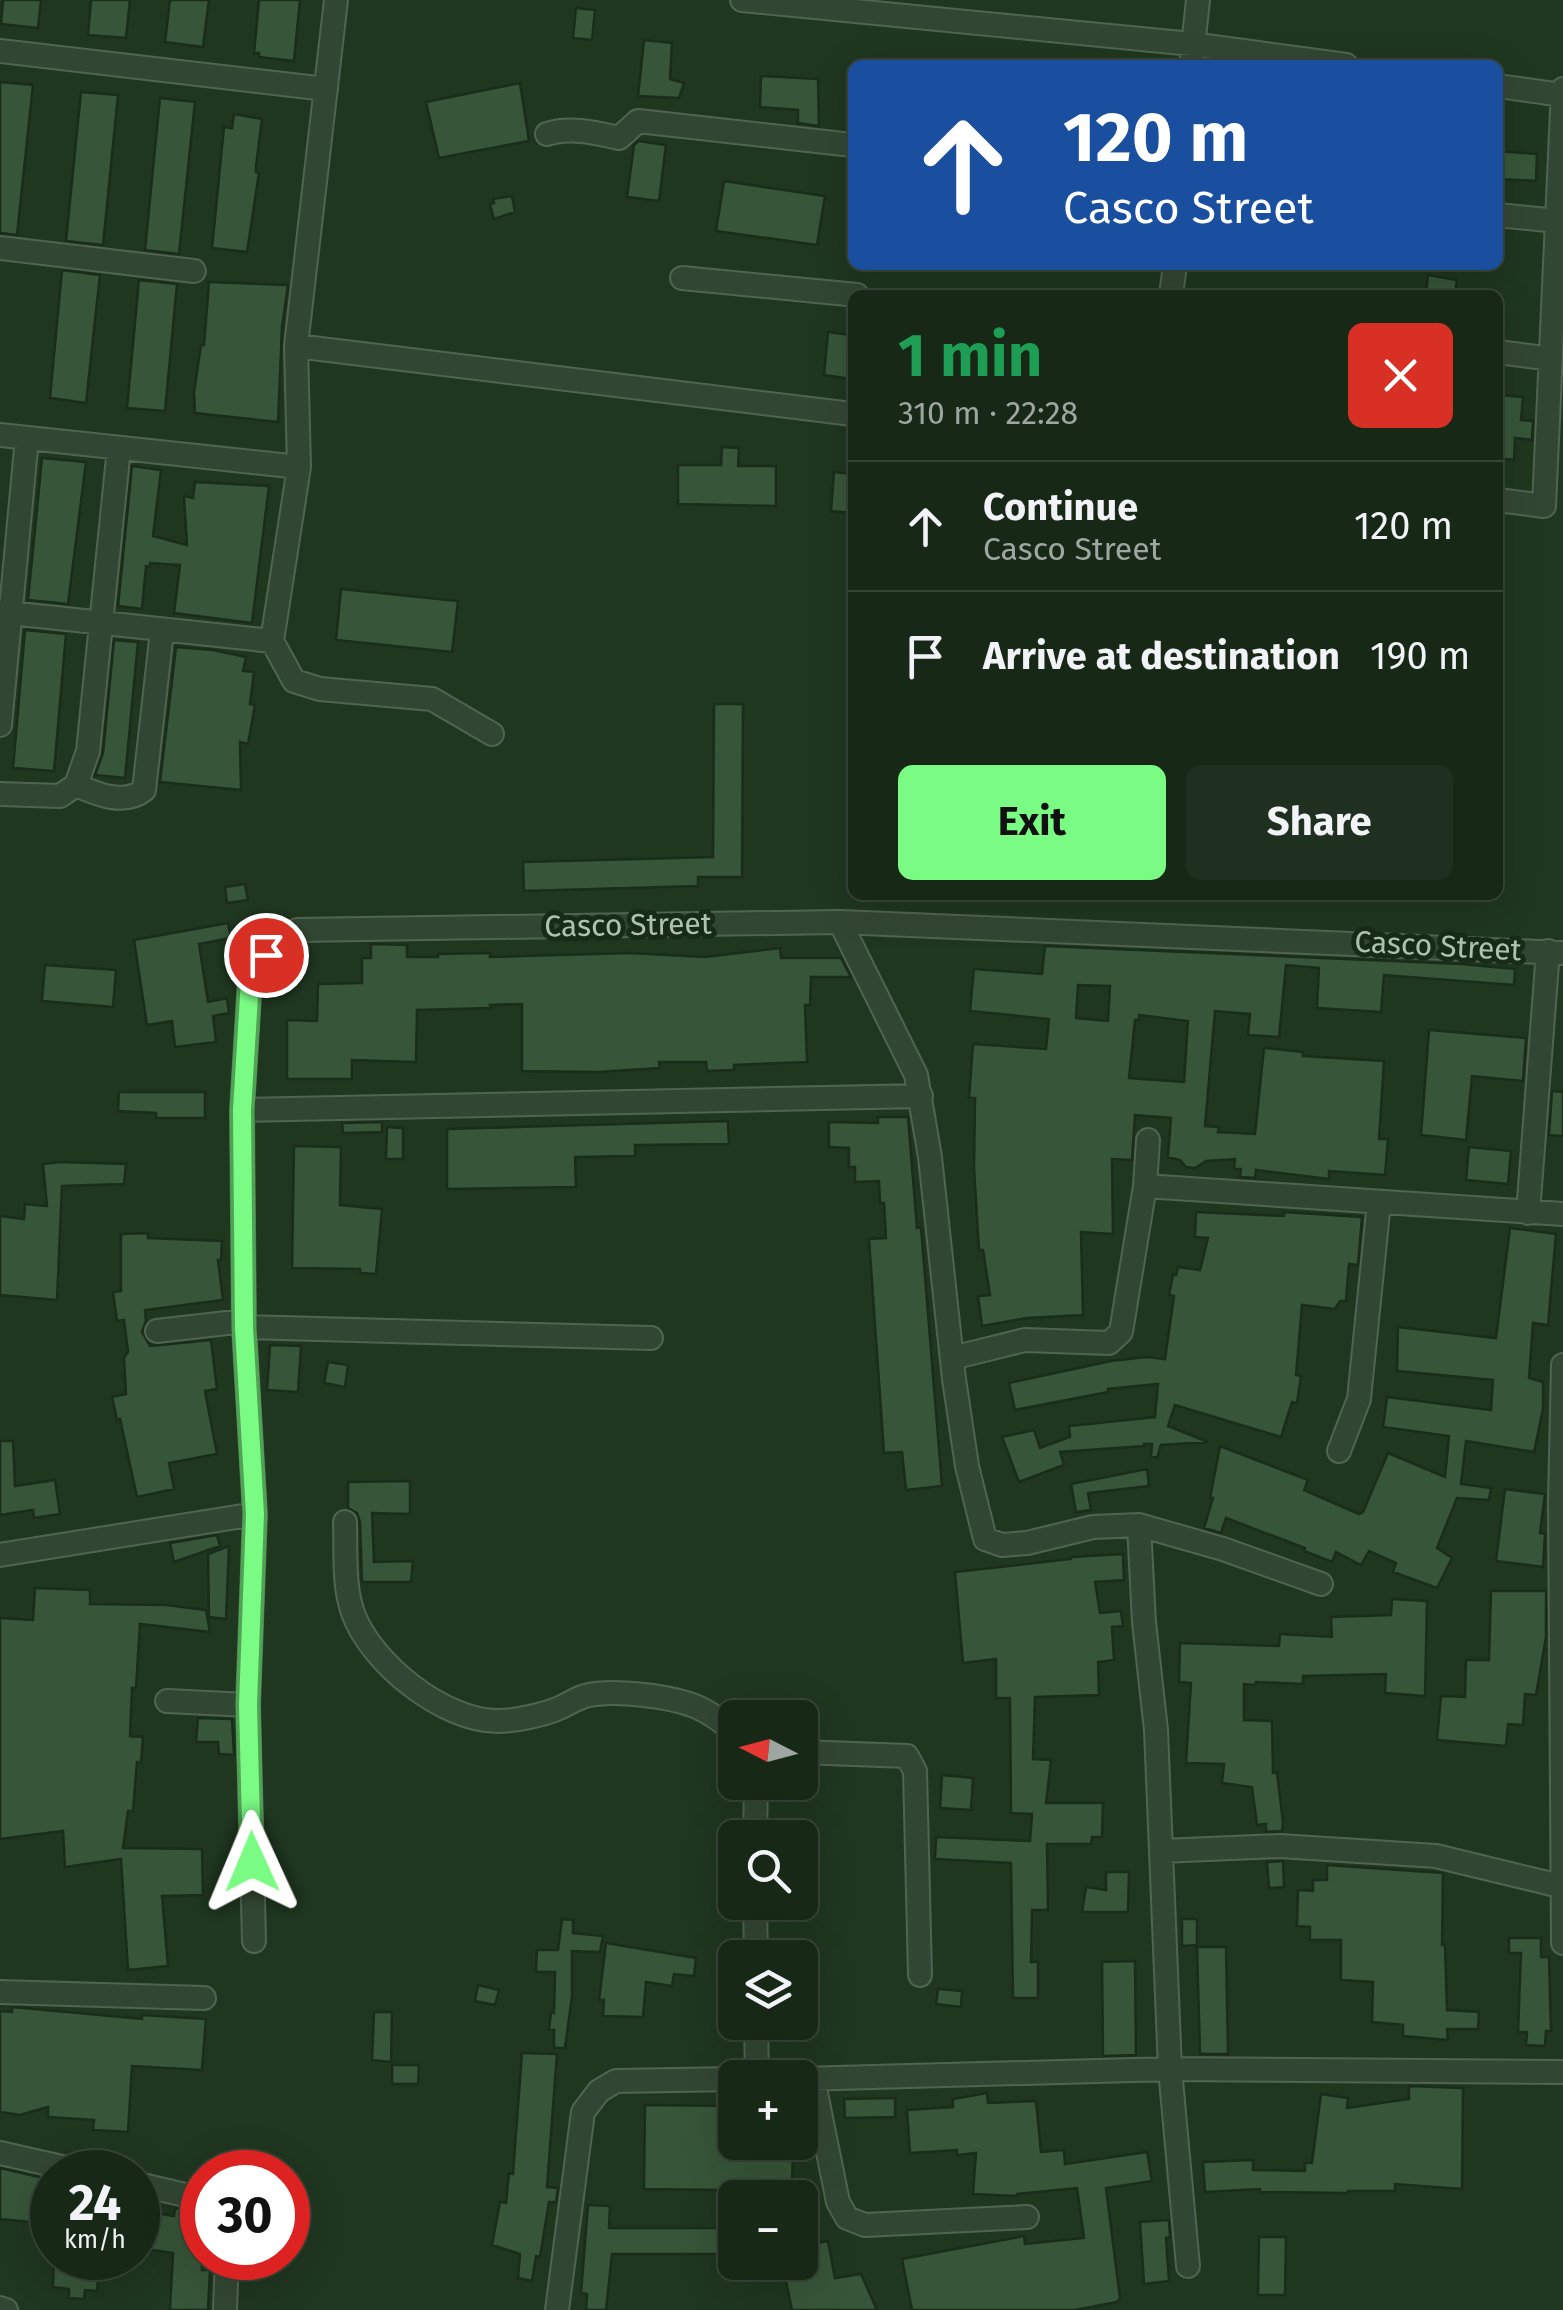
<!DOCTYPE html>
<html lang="en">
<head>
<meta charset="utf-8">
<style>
	body { margin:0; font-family:"Fira Sans",sans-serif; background:#203020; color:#f1f3f6; height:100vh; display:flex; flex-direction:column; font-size:38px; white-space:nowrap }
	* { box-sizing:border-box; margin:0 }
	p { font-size:32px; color:#9ea6a1 }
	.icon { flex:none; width:55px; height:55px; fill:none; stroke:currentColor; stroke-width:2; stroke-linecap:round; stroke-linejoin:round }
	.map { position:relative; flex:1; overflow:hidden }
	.details { position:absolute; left:848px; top:290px; width:655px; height:610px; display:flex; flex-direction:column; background:#172817; border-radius:15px; box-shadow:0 10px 40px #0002,0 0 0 2px #364436 }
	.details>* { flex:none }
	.banner { position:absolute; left:848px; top:60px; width:655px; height:210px; border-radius:15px; box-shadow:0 10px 40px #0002,0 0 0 2px #364436; background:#1a4fa0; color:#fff; overflow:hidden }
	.needle { width:65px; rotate:276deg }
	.buttons { position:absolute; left:718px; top:1700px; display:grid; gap:20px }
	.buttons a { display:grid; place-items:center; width:100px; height:100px; border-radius:15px; background:#172817; box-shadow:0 10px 40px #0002,0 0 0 2px #364436; font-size:50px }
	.speed { position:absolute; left:30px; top:2150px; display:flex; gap:20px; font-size:50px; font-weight:700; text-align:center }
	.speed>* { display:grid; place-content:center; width:130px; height:130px; border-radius:50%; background:#172817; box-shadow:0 10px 40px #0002,0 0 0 2px #364436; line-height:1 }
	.speed small { font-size:25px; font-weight:400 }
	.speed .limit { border:15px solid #d22; background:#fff; color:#111 }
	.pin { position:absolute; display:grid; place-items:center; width:85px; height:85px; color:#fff; margin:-42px; border:5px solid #fff; border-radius:50%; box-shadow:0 2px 10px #0007 }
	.me { position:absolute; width:110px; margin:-55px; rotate:359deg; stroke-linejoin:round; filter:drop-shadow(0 0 8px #0008) }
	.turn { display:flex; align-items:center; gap:35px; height:210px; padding:0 50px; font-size:45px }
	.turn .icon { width:130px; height:130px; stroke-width:2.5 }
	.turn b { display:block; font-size:70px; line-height:85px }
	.round { display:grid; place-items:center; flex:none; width:105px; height:105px; border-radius:15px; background:#203020 }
	.headline { display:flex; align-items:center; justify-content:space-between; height:170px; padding:0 50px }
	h1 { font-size:60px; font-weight:700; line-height:75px; color:#1e9e55 }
	.primary-button { display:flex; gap:20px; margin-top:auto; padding:20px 50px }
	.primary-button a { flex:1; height:115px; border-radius:15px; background:#7afb83; color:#111; font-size:40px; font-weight:700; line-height:115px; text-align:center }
	.primary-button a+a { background:#203020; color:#f1f3f6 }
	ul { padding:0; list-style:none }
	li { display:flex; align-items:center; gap:30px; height:130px; padding:0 50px; border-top:2px solid #364436 }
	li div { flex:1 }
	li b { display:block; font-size:38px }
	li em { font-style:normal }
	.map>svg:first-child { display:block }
	.building { fill:#375538; stroke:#1a2d1a; stroke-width:2.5; fill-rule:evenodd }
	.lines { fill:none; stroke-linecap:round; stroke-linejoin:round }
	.minor-casing { stroke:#506550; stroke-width:26 }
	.minor { stroke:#324733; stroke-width:22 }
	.route-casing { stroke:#4fa355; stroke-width:25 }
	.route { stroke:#7afb83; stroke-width:18 }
	.labels { text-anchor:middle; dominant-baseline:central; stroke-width:10; stroke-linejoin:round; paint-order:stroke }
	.street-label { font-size:30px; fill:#acc4ad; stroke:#182b19 }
</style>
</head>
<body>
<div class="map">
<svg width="1563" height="2310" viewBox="0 0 1563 2310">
	<rect width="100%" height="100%" fill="#1f361f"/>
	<!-- building -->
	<path class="building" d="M3,0H41L38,28L1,24Z
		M91,0H130L126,38L88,35Z
		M170,0H209L203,47L165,42Z
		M259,0H300L294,61L259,57V53H254Z
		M576,8L595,10L592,40L573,38Z
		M644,40L672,43L670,79L684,83L679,98L638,96Z
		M761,76L818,79L819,126L798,123V110L760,107Z
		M0,82L33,85L17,235L0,233Z
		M520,83L529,141L439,158L426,102Z
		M81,92L118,95L103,245L66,241Z
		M160,98L195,102L179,254L145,250Z
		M234,114L262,119L256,166V172L259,173L247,252L212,248L224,127L232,128Z
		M638,141L666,145L659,201L627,197L634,145Z
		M1498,151L1537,154L1536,181L1498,179Z
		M724,181L825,196L817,245L716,231Z
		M512,196L515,212L494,219L490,204L494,203L493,199Z
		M62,270L100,275L86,403L50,398Z
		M1428,275L1457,280L1455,295H1426Z
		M139,280L177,284L165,411L127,408Z
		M209,282L288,285L282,327L278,422L195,413L194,392L201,345H204Z
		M828,332L852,335V379L824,375Z
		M1498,395L1523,397L1521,420L1533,421L1532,440L1515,438L1514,460L1498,458Z
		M722,447L739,448L738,466H776V506L678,504V465H721Z
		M42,458L86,462L68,604L28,600Z
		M132,466L161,470L153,536L187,545L184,496L193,498L195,482L269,486L252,623L174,613L180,565L150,563V567L146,566L142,609L118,606Z
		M834,472L852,474V513L831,511Z
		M341,589L458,601L452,652L336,640Z
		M25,630L66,634L54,771L13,768Z
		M114,640L138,642L125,778L95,775L103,753Z
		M176,647L213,650L246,657L243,671L254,672L250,704L255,705L248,744L240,742L241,790L160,782Z
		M714,704H743L742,877H698V886L524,891L523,862L713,857Z
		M245,884L248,900L227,903L225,887Z
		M228,923L231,938L199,944L208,1002L227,998L229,1013L213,1016L216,1042L175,1047L172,1021L147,1025L134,940Z
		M371,944L407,945V957H438V954L490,953V957L629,953L705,957L780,948L781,958H841L851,977H811L810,1005H805L807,1062L734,1065V1070L707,1071L706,1062H659L660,1068L597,1072L522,1071V1004L490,1005L491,1008L417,1010L416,1062L352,1060V1079H287V1020L317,1021L318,984L362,983V958H371Z
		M1045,946L1461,964L1515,969L1514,985L1384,975L1381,1012L1317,1008L1319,968L1286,965L1279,1037L1248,1035L1250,1014L1215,1011L1205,1126L1219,1127L1218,1132L1255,1134L1264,1048L1303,1052V1056L1384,1061L1379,1139H1388L1385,1175L1329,1171V1179L1256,1170L1255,1178L1240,1177L1241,1169H1234L1235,1159L1206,1161L1195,1168L1186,1167L1180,1160L1168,1157L1171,1118L1135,1115L1132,1160L1112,1159L1113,1234L1081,1232L1083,1315L1027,1318L982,1326L978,1296L990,1295L983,1250H979L974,1168L975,1098H969L973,1044L1046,1049L1049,1019L970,1011L974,969L1042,974ZM1078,985L1110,986L1108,1021L1076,1018ZM1139,1015L1188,1021L1184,1082L1129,1078L1135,1020H1139Z
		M45,965L116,970L113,1007L42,1001Z
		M1429,1030L1526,1038L1523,1081L1472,1076L1466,1140L1421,1135Z
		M1552,1091L1563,1092V1136L1549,1135Z
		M119,1092H205V1118H156V1113L118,1111Z
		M878,1117H908L917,1228L921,1227L942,1486L906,1490L902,1452L884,1453L869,1239L886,1238L884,1203H880L879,1181L855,1182V1167H849V1148L829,1147V1122L878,1123Z
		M728,1121L729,1144L635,1145V1156L575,1157L576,1187L447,1189V1129Z
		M382,1122V1132L343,1133L342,1123Z
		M387,1127L403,1128V1159H386Z
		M294,1146L341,1147L340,1205L382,1209L376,1274L360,1273V1269L292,1268Z
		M1469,1147L1511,1151L1508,1184L1466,1180Z
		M61,1162L126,1164L124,1184L62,1186L57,1300L0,1295V1216L24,1219L25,1204L47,1206L43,1164Z
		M1196,1212L1284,1216V1212L1362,1217L1358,1265L1349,1264L1346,1301H1340L1335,1309L1302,1305L1296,1375L1301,1376L1297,1403L1292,1402L1281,1437L1175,1405L1168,1426L1208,1442L1161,1445L1157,1458L1151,1456L1152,1444H1144L1145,1446L1060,1452L1064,1465L1019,1482L1002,1437L1034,1430L1040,1448L1070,1437L1069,1426L1155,1417L1158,1384L1108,1389V1392L1015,1410L1009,1383L1111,1361L1147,1357L1165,1359L1174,1296L1169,1295L1173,1275H1176L1178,1267L1200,1270L1208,1238L1195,1237Z
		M1510,1228L1556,1234L1548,1325L1533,1323L1529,1378L1543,1382V1409L1534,1452L1466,1441L1461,1484L1491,1488L1489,1500L1457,1498L1437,1548L1452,1558L1437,1588L1393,1572L1396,1563L1369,1551L1361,1565L1336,1552L1332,1562L1304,1551L1305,1548L1226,1518L1221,1533L1204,1528L1213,1498H1210L1220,1446L1308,1480L1304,1490L1359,1514L1363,1512L1388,1453L1445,1477L1449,1436L1383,1427L1387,1397L1491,1410L1493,1380L1397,1371L1398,1327L1496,1338Z
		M148,1233V1238L222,1241L221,1260H218L223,1300L145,1310L146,1321L142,1332L150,1346L211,1340L217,1389L205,1391L217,1454L169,1463L174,1489L137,1497L120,1419L117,1420L112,1397L126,1394L124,1358L128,1352L124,1320L117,1321L113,1292L121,1291V1234Z
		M270,1345L301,1346L298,1392L267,1390Z
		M328,1362L348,1365L345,1387L324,1383Z
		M0,1441H13L15,1486L55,1480L60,1514L34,1518L33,1510L0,1515Z
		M1147,1469L1149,1486L1088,1493L1091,1510L1076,1512L1071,1484Z
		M410,1481V1514L372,1513L374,1562L413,1561L411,1582H362L360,1522L357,1513L348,1508V1482Z
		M1505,1489L1545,1494L1540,1533L1545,1534L1543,1567L1496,1561Z
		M217,1535L220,1546L174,1562L170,1543Z
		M229,1546L226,1619L209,1617L208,1554Z
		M1123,1554L1124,1580L1095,1582L1100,1613L1121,1611L1123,1626L1112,1627L1114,1660L1098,1662L1099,1695L1035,1697L1033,1759L1051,1760L1046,1803H1103L1102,1837H1092L1091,1844H1047L1048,1910H1032L1031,1962H1038V1998H1013L1011,1863L935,1859L936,1837L1030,1841L1032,1814L1011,1813L1010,1698H996V1659L963,1663L955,1572L1071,1559V1557Z
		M35,1588L90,1590V1604L166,1605L206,1610L210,1632L140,1624L136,1688H132L130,1736L143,1737L141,1763L137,1762L133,1811H128L123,1848L202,1849L203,1895L162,1896L168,1966L128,1970L121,1859L65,1867L63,1831L0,1839V1618L33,1620Z
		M1491,1591H1546V1637L1536,1695L1525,1694L1523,1725L1508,1724L1506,1746L1437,1740L1441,1696L1465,1697L1466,1660H1489Z
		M1392,1599L1427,1601L1425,1696L1385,1693L1386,1674L1303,1676V1684L1256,1682V1685L1244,1684V1720L1272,1721L1273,1773L1277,1772L1283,1822L1282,1831L1266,1832V1824L1257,1825L1252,1787L1222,1783L1224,1764L1186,1763L1191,1683L1179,1682L1180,1643L1279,1646L1280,1634L1332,1637L1331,1617L1391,1615Z
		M198,1718L232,1719L234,1755L219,1754L218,1742H196Z
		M942,1775L973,1778L971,1810L940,1808Z
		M1283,1861L1284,1887L1269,1888L1267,1862Z
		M1327,1865L1443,1873L1442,1945H1445L1447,2010L1479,2012L1478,2029H1447L1448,2040L1403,2036V2025L1372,2022L1373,1982L1341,1980V1940H1310V1927L1297,1926L1298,1890L1313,1891V1880H1327Z
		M1106,1872H1129L1128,1912H1082L1086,1887L1106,1890Z
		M562,1919L573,1920V1933L603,1936L600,1952L572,1951V1996L565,2048H554V2030H549L551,2012L554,2013L555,1972H536L537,1950H558Z
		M1182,1919H1197V1945L1182,1946Z
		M1509,1938H1541V1957H1549L1551,2031H1546L1545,2046L1526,2045L1527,2032H1518L1521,1953H1509Z
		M606,1943L696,1958L694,1976L674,1974L672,1986L646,1982L643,2017L603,2016L604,2000H599Z
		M1197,1947H1226L1228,2054H1200Z
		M1135,1961L1136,2055L1103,2056L1102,1962Z
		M478,1985L499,1990L495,2005L475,2001Z
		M938,1989L962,1991L961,2007L936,2004Z
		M12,2007L142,2019V2015L206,2019L202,2070L132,2066L128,2132L93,2130L94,2120L48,2117V2107L20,2115L0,2112V2011L12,2012Z
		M374,2012H392L391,2062L372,2060Z
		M522,2053L557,2054L547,2187L558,2188L556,2202H549L540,2257L536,2256L532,2281L518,2278L520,2254L492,2245L500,2202L506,2203L509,2173L513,2174Z
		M392,2065H419L418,2084H392Z
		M1409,2086L1463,2088L1462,2189L1395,2184V2191H1348V2193L1260,2192V2189L1205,2192L1203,2162L1253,2160V2170L1305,2171V2163H1312L1321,2094L1348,2098L1347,2108L1409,2099Z
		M987,2093L988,2103L1036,2101L1041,2152L1064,2150L1065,2164L1147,2152L1152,2181L1106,2188L1120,2298L1117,2302L1075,2310H912L902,2259L1024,2236L1025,2244L1084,2238L1077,2188L1017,2194V2196L973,2194L976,2153L957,2155V2150L910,2153L907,2110L953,2107V2099Z
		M895,2098V2117L845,2118L844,2099Z
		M645,2105L735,2106V2142H793L792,2191L644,2189Z
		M0,2168L52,2180V2224L0,2219Z
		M588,2205L610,2206L609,2228H735V2254H612L606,2310H586L587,2294L581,2293Z
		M175,2208L202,2214V2270H210L208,2310H170L173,2253L138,2248V2210L174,2216Z
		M1169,2220L1170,2237L1166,2238L1169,2281L1144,2284L1140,2222Z
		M1259,2237H1286L1285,2295H1258Z
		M828,2241L835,2278L861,2274L877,2310H792L782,2262H800V2246Z
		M54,2258H100L97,2291L85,2290L84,2299L69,2298V2289L53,2287Z"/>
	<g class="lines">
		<defs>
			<path id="minor" d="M336,0L296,346L299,467L272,641L294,681L320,689L432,699L492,734
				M742,0L1192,44L1346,65
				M0,51L326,89
				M1191,65L1198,0
				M1498,86L1562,95
				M547,134C569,126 597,133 619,138L638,121L852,145
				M1498,215L1557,221
				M0,248L194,271
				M682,278L857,295
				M1171,295L1175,265
				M296,346L852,414
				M1498,352L1551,359
				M0,435L299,467
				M1498,500L1544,506L1563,89
				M0,612L272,641
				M0,725L27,438
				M76,785C96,794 124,806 144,790L162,631
				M0,794L60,796L76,785L88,751L119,448
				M840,922L916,1075L930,1157L954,1379L967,1466L985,1539L1002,1545L1027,1543L1093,1527L1139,1525L1223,1549L1321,1584
				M242,1110L921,1096
				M1145,1186L1563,1214
				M1528,1213L1548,951
				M244,1327L651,1338
				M157,1331L244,1321
				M952,1358L1025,1340L1109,1343L1121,1332L1145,1186L1148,1140
				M1563,1365L1560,1499L1563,1943
				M1339,1451L1359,1399L1379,1202
				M345,1522C346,1552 343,1585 353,1613C371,1663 443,1721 498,1721C515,1721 542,1715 557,1709C567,1705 575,1699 585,1696C612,1689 671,1696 697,1707C711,1713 724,1723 735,1732
				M1139,1525L1144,1622L1156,1730L1170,2069L1188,2266
				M0,1555L255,1514
				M167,1701L248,1705
				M800,1752L907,1756L915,1771L920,1975
				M755,1838L756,1782
				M1162,1851L1280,1846L1436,1856L1560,1886
				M755,1902L756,1958
				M254,1941L248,1705L255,1514L244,1327L242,1110L250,980L266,955L297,930L840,922L1563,953
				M0,1992L204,1998
				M756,2022L757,2078
				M813,2078L838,2202L847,2218L865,2225L1027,2217
				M800,2079L1170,2069L1563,2072
				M0,2153L84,2172
				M138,2184L202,2199
				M0,2308L6,2310
				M225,2310L227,2258
				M557,2310L583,2112L599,2091L616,2081L735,2079"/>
		</defs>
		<!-- minor casing -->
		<use href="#minor" class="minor-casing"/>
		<!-- minor -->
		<use href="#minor" class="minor"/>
	</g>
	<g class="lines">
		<defs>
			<path id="route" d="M252,1862L248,1705L255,1514L244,1328L242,1110L250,980L266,955"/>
		</defs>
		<!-- route casing -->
		<use href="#route" class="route-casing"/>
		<!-- route -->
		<use href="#route" class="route"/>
	</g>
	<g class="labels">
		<!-- street labels -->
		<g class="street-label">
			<text transform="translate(628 925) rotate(-1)">Casco Street</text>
			<text transform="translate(1438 946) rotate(3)">Casco Street</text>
		</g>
	</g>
</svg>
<div class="buttons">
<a><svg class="needle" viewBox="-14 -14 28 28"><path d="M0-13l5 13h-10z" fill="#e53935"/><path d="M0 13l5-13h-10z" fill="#9ea6a1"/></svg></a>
<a><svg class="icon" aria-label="search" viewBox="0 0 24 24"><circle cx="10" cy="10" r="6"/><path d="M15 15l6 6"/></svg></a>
<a><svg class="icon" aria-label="layers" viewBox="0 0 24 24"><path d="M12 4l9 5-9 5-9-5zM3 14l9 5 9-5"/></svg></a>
<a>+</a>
<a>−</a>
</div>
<div class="speed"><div>24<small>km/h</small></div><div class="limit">30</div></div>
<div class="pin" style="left:266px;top:955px;background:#d93025"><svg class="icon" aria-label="arrive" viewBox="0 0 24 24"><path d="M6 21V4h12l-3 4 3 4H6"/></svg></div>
<svg class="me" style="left:252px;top:1862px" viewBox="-20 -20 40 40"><path d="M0-17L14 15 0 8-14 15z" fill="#7afb83" stroke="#fff" stroke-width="4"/></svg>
<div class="banner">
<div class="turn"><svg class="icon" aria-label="ahead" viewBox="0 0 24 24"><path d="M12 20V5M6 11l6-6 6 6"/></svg><div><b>120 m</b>Casco Street</div></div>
</div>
<section class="details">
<div class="headline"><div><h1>1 min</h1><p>310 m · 22:28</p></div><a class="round" style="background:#d93025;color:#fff"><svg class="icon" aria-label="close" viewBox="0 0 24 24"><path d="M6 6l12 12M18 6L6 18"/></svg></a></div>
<ul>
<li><svg class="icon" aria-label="ahead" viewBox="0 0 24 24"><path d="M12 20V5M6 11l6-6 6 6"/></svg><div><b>Continue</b><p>Casco Street</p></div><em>120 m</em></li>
<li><svg class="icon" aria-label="arrive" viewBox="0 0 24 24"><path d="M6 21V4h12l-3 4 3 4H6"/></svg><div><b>Arrive at destination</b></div><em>190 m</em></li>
</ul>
<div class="primary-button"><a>Exit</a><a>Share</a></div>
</section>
</div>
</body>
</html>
